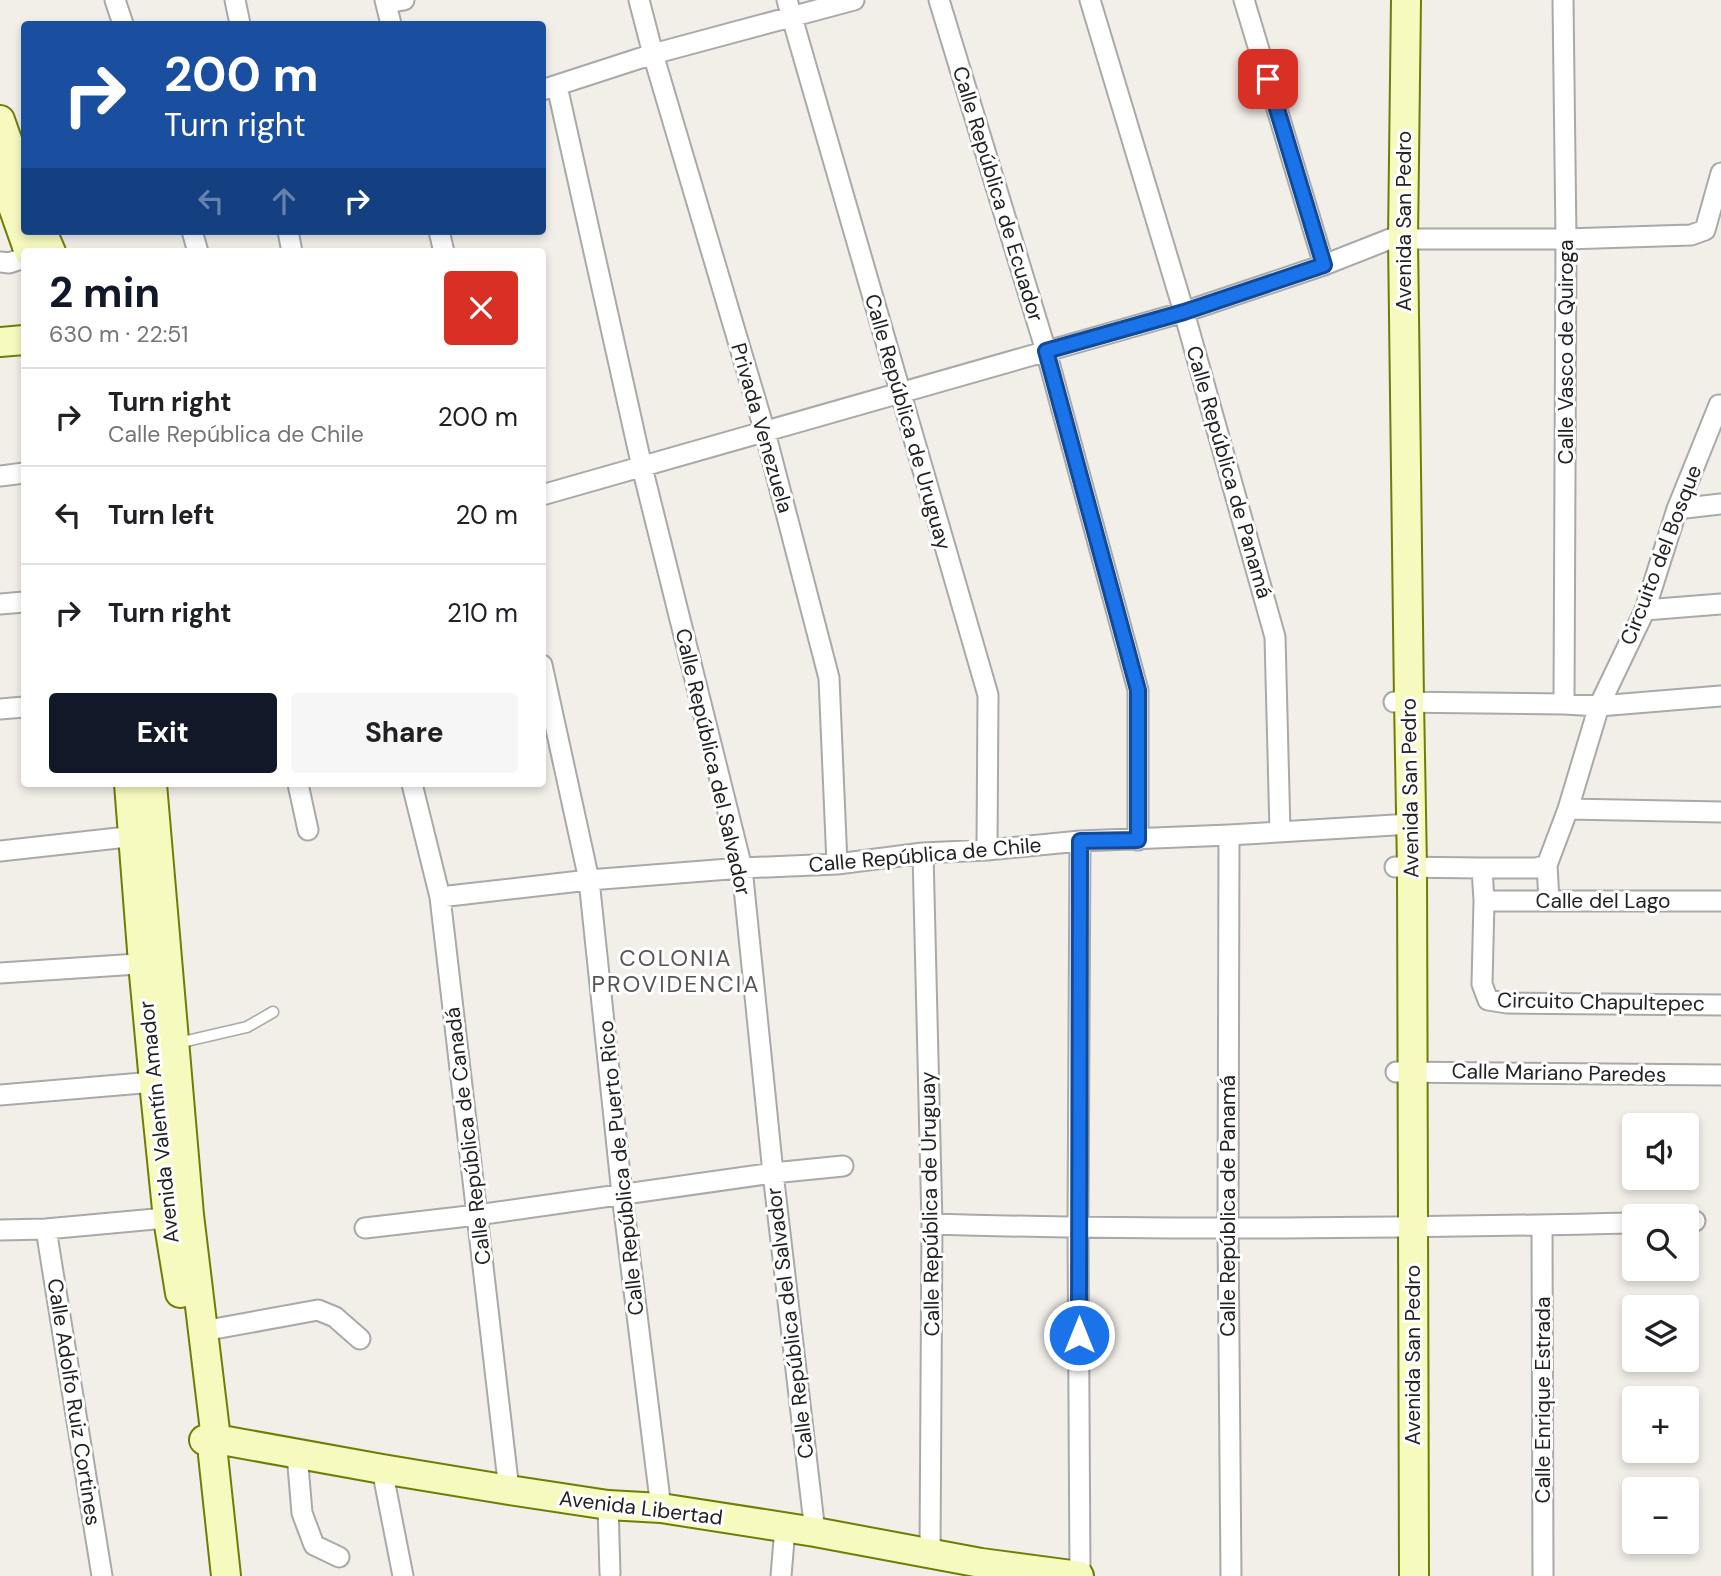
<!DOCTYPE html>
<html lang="en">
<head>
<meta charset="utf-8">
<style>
	body { margin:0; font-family:"DM Sans",sans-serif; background:#f6f6f6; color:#202124; height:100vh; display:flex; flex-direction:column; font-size:26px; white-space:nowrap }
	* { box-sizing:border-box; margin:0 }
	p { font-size:23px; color:#757577 }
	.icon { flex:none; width:38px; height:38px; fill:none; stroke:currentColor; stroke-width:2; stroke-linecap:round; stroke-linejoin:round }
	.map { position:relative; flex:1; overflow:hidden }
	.side { position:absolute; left:21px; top:248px; width:525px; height:539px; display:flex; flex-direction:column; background:#fff; border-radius:7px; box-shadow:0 4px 10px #0003 }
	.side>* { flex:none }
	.guide { position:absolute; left:21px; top:21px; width:525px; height:214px; border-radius:7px; box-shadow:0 4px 10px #0003; background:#1a4fa0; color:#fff; overflow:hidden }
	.fabs { position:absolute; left:1622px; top:1113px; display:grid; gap:14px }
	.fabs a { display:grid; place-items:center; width:77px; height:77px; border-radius:7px; background:#fff; box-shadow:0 4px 10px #0003; font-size:35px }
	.pin { position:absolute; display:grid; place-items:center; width:60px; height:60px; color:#fff; margin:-30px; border-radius:14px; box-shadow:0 4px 10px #0006 }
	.me { position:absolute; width:77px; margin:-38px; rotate:0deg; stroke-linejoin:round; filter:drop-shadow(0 0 5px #0008) }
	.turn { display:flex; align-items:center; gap:24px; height:147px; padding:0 28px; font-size:32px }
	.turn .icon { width:91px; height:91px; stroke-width:2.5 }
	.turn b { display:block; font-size:49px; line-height:60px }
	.lanes { display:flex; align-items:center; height:66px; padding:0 28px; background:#0003; justify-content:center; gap:35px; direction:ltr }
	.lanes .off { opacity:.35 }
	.round { display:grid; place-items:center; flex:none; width:74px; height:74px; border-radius:7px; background:#f6f6f6 }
	.overview { display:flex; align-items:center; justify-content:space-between; height:119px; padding:0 28px }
	h1 { font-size:42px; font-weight:700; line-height:52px; color:#111827 }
	.action { display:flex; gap:14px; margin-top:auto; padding:14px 28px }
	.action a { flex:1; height:80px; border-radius:7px; background:#111827; color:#fff; font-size:28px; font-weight:700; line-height:80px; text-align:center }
	.action a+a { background:#f6f6f6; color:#202124 }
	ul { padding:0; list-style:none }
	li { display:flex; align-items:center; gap:21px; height:98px; padding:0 28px; border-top:2px solid #e0e0e0 }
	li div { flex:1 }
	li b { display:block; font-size:26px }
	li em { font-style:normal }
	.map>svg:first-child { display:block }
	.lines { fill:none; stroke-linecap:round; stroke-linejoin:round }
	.lane-casing { stroke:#a9a9a9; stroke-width:13 }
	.street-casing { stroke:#a9a9a9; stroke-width:23 }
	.secondary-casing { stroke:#707d05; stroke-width:32 }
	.lane { stroke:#fff; stroke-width:10 }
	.street { stroke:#fff; stroke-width:19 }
	.secondary { stroke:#f7fabf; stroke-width:28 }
	.route-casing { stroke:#114b97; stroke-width:18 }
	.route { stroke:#1a73e8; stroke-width:12 }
	.labels { text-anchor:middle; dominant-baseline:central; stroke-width:6; stroke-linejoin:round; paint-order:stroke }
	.street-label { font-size:21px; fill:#222; stroke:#fff }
	.neighbourhood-label { font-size:23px; letter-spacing:2px; fill:#555; stroke:#fff }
</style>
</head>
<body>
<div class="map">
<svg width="1721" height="1576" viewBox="0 0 1721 1576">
	<rect width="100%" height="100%" fill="#f2efe9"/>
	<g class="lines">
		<defs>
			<path id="lane" d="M178,1043L247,1027L273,1012"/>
			<path id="street" d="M115,0L123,24
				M235,0L240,24
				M385,0L391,24
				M639,0L653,54L765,432L829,678L837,864
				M787,0L988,695L987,850
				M939,0L1046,351L1138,690V840
				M1090,0L1184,312L1275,637L1280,832
				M1244,0L1324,265
				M1563,0L1566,239L1564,704
				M386,3L404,0
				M557,86L642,467L742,868L773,1173L815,1532
				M542,90L653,54L854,0
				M192,231L198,252
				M288,231L292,252
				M439,231L444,252
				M0,262L9,263L24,258
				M0,476L24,473
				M542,495L1184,312L1324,265L1390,239H1566L1691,235L1705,230L1721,173
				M1677,509L1721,504
				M0,604L24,602
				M1645,610L1721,604
				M542,665L589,880L622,1194L661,1508
				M1394,702L1564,704L1599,706L1721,696
				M0,709L24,707
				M298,784L308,830
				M412,784L440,897L509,1490
				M1568,809L1721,812
				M1229,835L1228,1229L1231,1576
				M0,851L145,835
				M923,853L932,1224L930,1554
				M1547,865L1549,901
				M1395,867L1482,868H1536L1547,865L1568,809L1599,706L1645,610L1677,509L1719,405H1721
				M1482,868L1484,901L1482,984L1488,1000L1507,1003L1721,1005
				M440,897L589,880L742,868L837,864L923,853L987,850L1080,841L1229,835L1411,824
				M1484,901H1721
				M0,973L153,963
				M1396,1072L1721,1075
				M0,1095L166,1081
				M1687,1221H1695
				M932,1224C1166,1231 1400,1228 1634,1223
				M1542,1225L1543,1576
				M365,1228L477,1215L773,1173L843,1166
				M46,1229L102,1576
				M0,1230L46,1229L177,1217
				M203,1331L318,1310L335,1317L360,1339
				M297,1454L302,1513L314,1545L339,1557
				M382,1469L403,1576
				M608,1505L610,1573
				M781,1576L785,1528
				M1080,1576L1078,1229L1080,841"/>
			<path id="secondary" d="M1406,0L1403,239L1409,701L1412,867L1414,1576
				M0,120L24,188
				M0,170L29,252
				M42,231L51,252
				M0,342L24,340
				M129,784L143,963L154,1082L168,1219L180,1293
				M152,784L189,1215L216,1439L213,1455L226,1576
				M204,1440L216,1439L382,1469L509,1490L608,1505L661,1508L815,1532L981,1563L1079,1576"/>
		</defs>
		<!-- lane casing -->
		<use href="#lane" class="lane-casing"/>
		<!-- street casing -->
		<use href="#street" class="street-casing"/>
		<!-- secondary casing -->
		<use href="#secondary" class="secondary-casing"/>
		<!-- lane -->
		<use href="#lane" class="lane"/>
		<!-- street -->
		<use href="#street" class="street"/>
		<!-- secondary -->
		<use href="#secondary" class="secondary"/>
	</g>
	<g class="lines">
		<defs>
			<path id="route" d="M1079,1335L1080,841L1138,840V690L1046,351L1184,312L1324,265L1268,79"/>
		</defs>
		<!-- route casing -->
		<use href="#route" class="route-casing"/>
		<!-- route -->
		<use href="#route" class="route"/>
	</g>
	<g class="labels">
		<!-- street labels -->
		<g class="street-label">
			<text transform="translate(998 194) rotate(73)">Calle República de Ecuador</text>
			<text transform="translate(1404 221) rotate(-90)">Avenida San Pedro</text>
			<text transform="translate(1566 352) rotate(-90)">Calle Vasco de Quiroga</text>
			<text transform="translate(908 422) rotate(74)">Calle República de Uruguay</text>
			<text transform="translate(762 428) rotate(74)">Privada Venezuela</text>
			<text transform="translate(1229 472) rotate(74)">Calle República de Panamá</text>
			<text transform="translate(1661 555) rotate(-69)">Circuito del Bosque</text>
			<text transform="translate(713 762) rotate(77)">Calle República del Salvador</text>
			<text transform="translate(1410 788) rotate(-91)">Avenida San Pedro</text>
			<text transform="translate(925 855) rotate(-5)">Calle República de Chile</text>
			<text x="1603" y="901">Calle del Lago</text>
			<text transform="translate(1601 1002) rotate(1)">Circuito Chapultepec</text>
			<text transform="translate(1559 1073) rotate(1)">Calle Mariano Paredes</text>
			<text transform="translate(159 1122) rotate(-96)">Avenida Valentín Amador</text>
			<text transform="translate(468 1136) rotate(-97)">Calle República de Canadá</text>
			<text transform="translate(621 1168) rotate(-96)">Calle República de Puerto Rico</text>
			<text transform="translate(930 1204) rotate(-91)">Calle República de Uruguay</text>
			<text transform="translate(1228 1206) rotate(-90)">Calle República de Panamá</text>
			<text transform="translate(790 1323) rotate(-97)">Calle República del Salvador</text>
			<text transform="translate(1413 1355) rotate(-90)">Avenida San Pedro</text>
			<text transform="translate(1543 1400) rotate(-90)">Calle Enrique Estrada</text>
			<text transform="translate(74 1402) rotate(81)">Calle Adolfo Ruiz Cortines</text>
			<text transform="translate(641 1508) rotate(7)">Avenida Libertad</text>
		</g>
		<!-- neighbourhood labels -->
		<g class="neighbourhood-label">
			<text x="676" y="958">COLONIA<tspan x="676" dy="26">PROVIDENCIA</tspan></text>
		</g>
	</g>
</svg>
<div class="fabs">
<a><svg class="icon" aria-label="sound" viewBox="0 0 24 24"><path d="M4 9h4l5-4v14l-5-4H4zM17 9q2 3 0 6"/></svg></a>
<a><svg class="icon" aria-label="search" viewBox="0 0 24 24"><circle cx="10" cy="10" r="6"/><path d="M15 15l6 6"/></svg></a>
<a><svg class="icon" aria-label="layers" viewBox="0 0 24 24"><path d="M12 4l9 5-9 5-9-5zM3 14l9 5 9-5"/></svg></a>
<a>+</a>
<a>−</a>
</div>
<div class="pin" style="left:1268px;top:79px;background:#d93025"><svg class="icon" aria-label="arrive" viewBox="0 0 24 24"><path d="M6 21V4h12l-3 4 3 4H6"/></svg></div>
<svg class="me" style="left:1079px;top:1335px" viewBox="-20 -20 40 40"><circle r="17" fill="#1a73e8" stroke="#fff" stroke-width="3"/><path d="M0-11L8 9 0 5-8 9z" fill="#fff"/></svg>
<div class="guide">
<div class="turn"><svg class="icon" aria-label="right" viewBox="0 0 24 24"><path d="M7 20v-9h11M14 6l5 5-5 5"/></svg><div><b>200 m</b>Turn right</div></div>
<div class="lanes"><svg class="icon off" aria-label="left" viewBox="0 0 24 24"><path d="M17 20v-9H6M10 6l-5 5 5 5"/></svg><svg class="icon off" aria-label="ahead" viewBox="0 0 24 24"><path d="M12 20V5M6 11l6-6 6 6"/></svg><svg class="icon" aria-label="right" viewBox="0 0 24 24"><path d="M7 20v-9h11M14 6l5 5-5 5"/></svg></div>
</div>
<section class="side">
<div class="overview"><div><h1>2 min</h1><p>630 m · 22:51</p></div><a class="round" style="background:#d93025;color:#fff"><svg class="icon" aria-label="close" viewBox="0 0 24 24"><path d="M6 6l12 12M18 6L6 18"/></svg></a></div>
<ul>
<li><svg class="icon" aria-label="right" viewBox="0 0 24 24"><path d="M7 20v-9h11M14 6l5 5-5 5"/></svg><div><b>Turn right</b><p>Calle República de Chile</p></div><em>200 m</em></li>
<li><svg class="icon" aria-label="left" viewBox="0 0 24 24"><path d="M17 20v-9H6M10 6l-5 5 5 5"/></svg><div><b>Turn left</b></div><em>20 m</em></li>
<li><svg class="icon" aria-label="right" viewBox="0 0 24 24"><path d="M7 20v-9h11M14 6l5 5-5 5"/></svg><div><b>Turn right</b></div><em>210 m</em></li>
</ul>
<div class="action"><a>Exit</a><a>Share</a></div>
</section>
</div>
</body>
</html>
